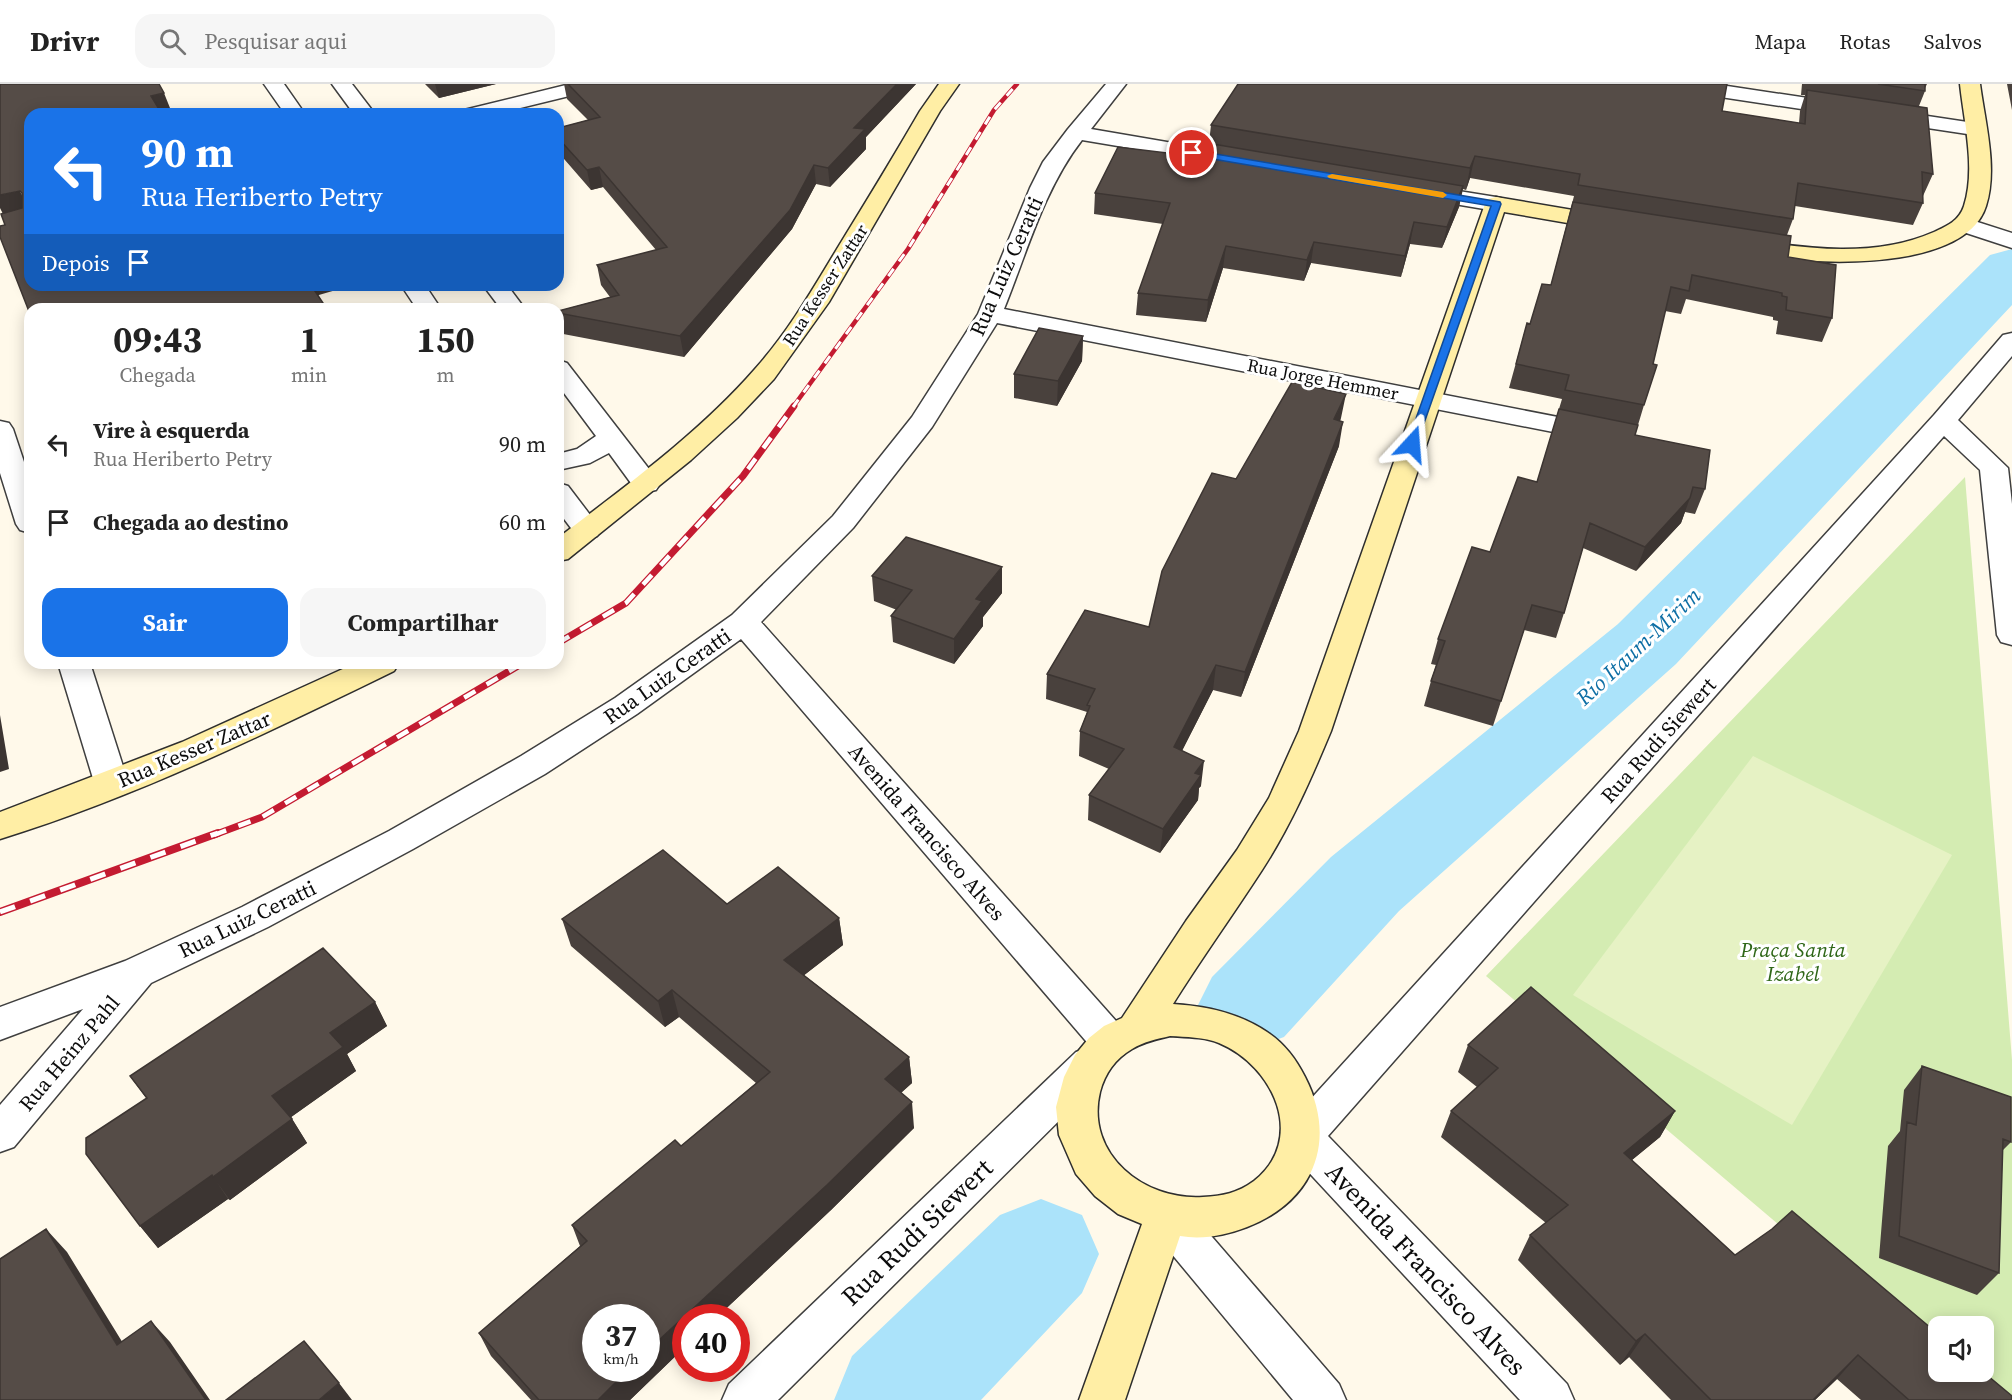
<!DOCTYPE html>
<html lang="pt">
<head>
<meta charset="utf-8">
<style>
	body { margin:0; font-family:"Source Serif 4",serif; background:#f6f6f6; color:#222; height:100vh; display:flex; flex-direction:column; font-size:22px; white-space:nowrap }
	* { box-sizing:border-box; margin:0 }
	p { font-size:20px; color:#767676 }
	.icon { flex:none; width:33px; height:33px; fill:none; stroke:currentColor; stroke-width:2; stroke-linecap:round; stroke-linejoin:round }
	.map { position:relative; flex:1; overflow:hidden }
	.drawer { position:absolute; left:24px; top:219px; width:540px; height:366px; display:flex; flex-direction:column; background:#fff; border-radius:18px; box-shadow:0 3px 15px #0003 }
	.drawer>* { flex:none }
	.guide { position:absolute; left:24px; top:24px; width:540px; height:183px; border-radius:18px; box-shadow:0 3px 15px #0003; background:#1a73e8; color:#fff; overflow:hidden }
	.buttons { position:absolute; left:1928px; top:1232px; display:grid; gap:12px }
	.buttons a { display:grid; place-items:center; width:66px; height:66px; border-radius:12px; background:#fff; box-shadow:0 3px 15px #0003; font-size:30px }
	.speed { position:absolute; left:582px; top:1220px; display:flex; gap:12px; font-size:30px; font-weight:700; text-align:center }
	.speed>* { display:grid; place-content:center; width:78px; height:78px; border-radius:50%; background:#fff; box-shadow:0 3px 15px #0003; line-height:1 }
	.speed small { font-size:15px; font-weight:400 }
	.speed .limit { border:9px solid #d22; background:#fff; color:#111 }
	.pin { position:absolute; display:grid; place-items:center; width:51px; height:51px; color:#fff; margin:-26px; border:3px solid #fff; border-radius:50%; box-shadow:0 2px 6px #0007 }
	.me { position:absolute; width:66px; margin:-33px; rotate:19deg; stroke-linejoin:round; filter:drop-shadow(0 0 4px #0008) }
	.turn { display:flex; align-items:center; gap:21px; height:126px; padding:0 18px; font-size:27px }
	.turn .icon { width:78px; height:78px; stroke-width:2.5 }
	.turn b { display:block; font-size:42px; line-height:51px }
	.then { display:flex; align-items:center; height:57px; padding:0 18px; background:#0003; gap:12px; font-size:22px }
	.eta { display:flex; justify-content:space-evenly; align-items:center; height:102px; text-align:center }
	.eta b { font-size:36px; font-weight:700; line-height:42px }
	.action { display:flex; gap:12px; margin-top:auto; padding:12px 18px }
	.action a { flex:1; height:69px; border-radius:18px; background:#1a73e8; color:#fff; font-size:24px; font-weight:700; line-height:69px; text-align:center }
	.action a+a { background:#f6f6f6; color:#222 }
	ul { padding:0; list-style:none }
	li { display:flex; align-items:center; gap:18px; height:78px; padding:0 18px }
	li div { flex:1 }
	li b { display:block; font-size:22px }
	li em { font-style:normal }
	header { display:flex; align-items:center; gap:36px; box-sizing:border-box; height:84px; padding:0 30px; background:#fff; border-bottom:2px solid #e0e0e0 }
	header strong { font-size:28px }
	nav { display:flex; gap:33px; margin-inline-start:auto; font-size:21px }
	.search { width:420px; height:54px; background:#f6f6f6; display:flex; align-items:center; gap:15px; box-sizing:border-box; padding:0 21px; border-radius:18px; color:#767676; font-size:22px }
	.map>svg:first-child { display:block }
	.green { fill:#d4ecb2 }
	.pitch { fill:#e6f2c4 }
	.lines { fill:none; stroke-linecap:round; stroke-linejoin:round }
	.river { fill:#abe3fa; fill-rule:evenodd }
	.street-casing { stroke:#3f3f3f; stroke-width:3 }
	.secondary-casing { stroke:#2e2e2e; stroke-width:3 }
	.street { fill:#fff; fill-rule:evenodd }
	.secondary { fill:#ffeea5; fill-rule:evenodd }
	.rail-far2-casing { stroke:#c41b31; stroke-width:4.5 }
	.rail-far1-casing { stroke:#c41b31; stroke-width:7 }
	.rail-casing { stroke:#c41b31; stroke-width:8 }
	.rail-far2 { stroke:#fff; stroke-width:3; stroke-dasharray:9; stroke-linecap:butt }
	.rail-far1 { stroke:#fff; stroke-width:4.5; stroke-dasharray:13; stroke-linecap:butt }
	.rail { stroke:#fff; stroke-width:5; stroke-dasharray:16; stroke-linecap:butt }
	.wall { fill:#49413d }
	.shaded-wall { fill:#3c3532 }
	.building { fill:#554c47; stroke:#3c3532; stroke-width:1.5 }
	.route { fill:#1a73e8; stroke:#114b97; stroke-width:1.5 }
	.slow { fill:#f59e0b }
	.labels { text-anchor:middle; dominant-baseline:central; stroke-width:6; stroke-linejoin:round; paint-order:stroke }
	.far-street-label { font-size:18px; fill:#0c0c0c; stroke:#fff }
	.street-label { font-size:21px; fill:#0c0c0c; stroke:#fff }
	.park-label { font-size:21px; font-style:italic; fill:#2f6718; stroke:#fff }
	.water-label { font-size:22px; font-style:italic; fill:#0e6fa5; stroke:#fff }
	.near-street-label { font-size:26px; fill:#0c0c0c; stroke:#fff }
</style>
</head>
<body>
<header>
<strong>Drivr</strong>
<div class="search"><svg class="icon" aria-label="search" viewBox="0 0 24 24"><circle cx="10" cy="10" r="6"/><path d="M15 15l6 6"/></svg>Pesquisar aqui</div>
<nav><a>Mapa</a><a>Rotas</a><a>Salvos</a></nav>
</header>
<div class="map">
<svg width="2012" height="1316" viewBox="0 0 2012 1316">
	<rect width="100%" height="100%" fill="#fff9ea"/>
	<!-- green -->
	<path class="green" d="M1965,393L2012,976V1316L1952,1287H1983V1242H1938V1276L1486,892Z"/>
	<!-- pitch -->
	<path class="pitch" d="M1753,672L1952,771L1792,1041L1573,911Z"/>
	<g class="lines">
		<!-- river -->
		<path class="river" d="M2012,165V221L1676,580L1399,827L1284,953L1248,966L1212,953L1197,923L1212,893L1331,773L1618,540L1990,171Z
			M1041,1115L1082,1131L1099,1170L1082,1209L981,1316H834L852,1272L1000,1131Z"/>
		<defs>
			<path id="street" d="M264,0H284L305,30H285Z
				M332,0H352L375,30H354Z
				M570,0H605L602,4L496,30H461L464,26Z
				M1106,0H1126L1091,45L1237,70L1245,71L1248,76L1245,81L1237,82L1082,56C1044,105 1027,168 1004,225L1599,341L1608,343L1612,349L1608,355L1599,357L997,239L932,343L853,444L761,538L1124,946L1129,958L1124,970L1110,975L1107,973L1110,980L1104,992L778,1316H722L729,1300L1076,968L1091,963L741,555L637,630L545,690L413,765L268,843L151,899L14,1063L0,1068V1021L83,925L0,956V923L125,877L242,823L389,747L521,672L615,614L732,531L833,432L912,333L978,230L1030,104L1043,78L1068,45Z
				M1664,0H1714L1974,39L1981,41L1984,45L1981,49L1974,51L1674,6L1667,4Z
				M1415,100L1496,113L1504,115L1507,120L1504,125L1496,127L1407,112L1404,107L1407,102Z
				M1965,134L2012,149V164L1957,146L1954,141L1957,136Z
				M401,201H425L441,225H417Z
				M483,201H507L525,225H501Z
				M2012,249V272L1958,336L2008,384L2012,420V561L2001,558L1997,551L1980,386L1944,352L1328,1052L1567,1300L1574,1316H1520L1288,1066L1282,1053L1288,1040L1934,331L2003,251Z
				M558,276L567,279L656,394L660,400L656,406L646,408L636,406L609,369L590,379L558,386V370L577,365L596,352L558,301Z
				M0,337L9,339L13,345L30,396V449L20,446L16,440L0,389Z
				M558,399L568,402L597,440L601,446L597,452L587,455L577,452L558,427Z
				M58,579H90L129,701L124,710L112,713L100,710L95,701Z
				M1166,1111L1181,1117L1339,1300L1346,1316H1293L1151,1145L1145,1131L1151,1117Z"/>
			<path id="secondary" d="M939,0H959L940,27L829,218L774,295L737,334L691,376L568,475L558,477V454C627,401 698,350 755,285C789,247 814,203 840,160C867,116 894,72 920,27Z
				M1960,0H1980C1985,38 1998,85 1986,122C1964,193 1792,181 1737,167L1733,162L1737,157L1745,155C1807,165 1875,174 1934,148C1947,142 1959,137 1964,122C1976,85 1964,38 1960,0Z
				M1496,113L1614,133L1622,135L1625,140L1622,145L1614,147L1504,128L1331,647C1311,695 1290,743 1262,786C1233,831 1201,875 1173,920C1206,922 1239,929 1267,948C1284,959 1296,975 1305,993C1338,1057 1314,1117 1247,1143C1226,1151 1203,1156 1180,1152L1125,1316H1079L1142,1140L1118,1130L1095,1112L1076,1090L1059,1051L1056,1023L1064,993L1075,971L1089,954L1104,942L1122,934L1186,837L1237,766L1269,714L1299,647L1485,120L1488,115ZM1170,952C1186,953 1204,953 1219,959C1274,982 1307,1055 1254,1097C1238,1109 1222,1112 1203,1113C1144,1117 1085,1070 1100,1008C1105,989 1115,975 1132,965C1143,958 1157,955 1170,952Z
				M356,579H399L394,587C267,649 136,713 0,755V728L182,658Z"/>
		</defs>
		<!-- street casing -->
		<use href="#street" class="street-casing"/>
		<!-- secondary casing -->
		<use href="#secondary" class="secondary-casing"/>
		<!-- street -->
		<use href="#street" class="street"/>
		<!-- secondary -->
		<use href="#secondary" class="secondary"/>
		<defs>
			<path id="rail-far2" d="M793,323L908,165L994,26L1017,0"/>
			<path id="rail-far1" d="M558,559L626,519L743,392L794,322
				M214,751L262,733L523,579"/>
			<path id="rail" d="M0,828L218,749"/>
		</defs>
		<!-- rail-far2 casing -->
		<use href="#rail-far2" class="rail-far2-casing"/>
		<!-- rail-far1 casing -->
		<use href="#rail-far1" class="rail-far1-casing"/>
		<!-- rail casing -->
		<use href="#rail" class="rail-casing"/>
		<!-- rail-far2 -->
		<use href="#rail-far2" class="rail-far2"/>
		<!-- rail-far1 -->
		<use href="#rail-far1" class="rail-far1"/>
		<!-- rail -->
		<use href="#rail" class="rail"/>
	</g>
	<!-- wall -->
	<path class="wall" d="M425,0H496L439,14Z
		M564,0H916L866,53V65L830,103L816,100L792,145L684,273L558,249V227L610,213L601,201L597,181L656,166L603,103L591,106L558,68V44L588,36L567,15Z
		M1802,0H1927L1925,4V7L1919,22L1933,90L1923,112H1922L1923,119L1913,141L1795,122L1793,135L1787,151L1788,173L1832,234L1822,258L1776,250L1778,237L1773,236V233L1686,215L1681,230L1665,227L1644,321L1635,351L1705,405L1695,430L1685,428L1681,439L1636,487L1583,464L1564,529L1556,554L1524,546L1493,642L1424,622L1431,597L1436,581L1431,580L1438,555L1490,468L1537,398L1562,315L1509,304L1527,239L1530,240L1551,201L1574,112L1470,94L1466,106L1463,105L1459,123L1442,164L1410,160L1401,193L1311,179L1304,197L1223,184L1206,238L1136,231L1138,209L1163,140L1094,130L1095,109L1192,72L1209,59L1211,41L1722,27L1799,39L1800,27L1805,11H1801Z
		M2007,0H2012V26Z
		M1083,252L1082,277L1057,322L1014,314V290Z
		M1341,334L1340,337L1339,362L1241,613L1213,606L1182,667L1201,702L1199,704L1198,716L1160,769L1088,736L1089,711L1109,685L1079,672L1080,647L1086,631L1087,628L1046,615L1047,590L1149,543L1236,395Z
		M872,492L1002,509L983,533V542L954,580L893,558L891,532L897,526L874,517Z
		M727,820L839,834L843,861L804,891L909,973L912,999L901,1009L914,1044L831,1126L717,1233H686V1262L630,1316H531L491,1272L479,1249L580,1162L572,1141L681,1062L756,999L679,933L665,943L571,862L562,835Z
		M375,918L387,942L347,970L356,987L291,1033L307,1059L230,1116L228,1115L158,1164L140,1142L146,1014L130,992Z
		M1468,961L1675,1027L1660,1053L1632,1076L1735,1171L2012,1316H1861L1837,1295L1815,1316H1671L1629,1273L1620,1281L1518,1176L1530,1151L1546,1139L1441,1053L1451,1027L1477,1003L1458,988Z
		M1922,982L2011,1058L2002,1067L1999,1189L1977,1211L1879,1174L1888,1062L1900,1047L1904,1006Z"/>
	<!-- shaded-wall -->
	<path class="shaded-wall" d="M435,0H496L439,14Z
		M897,0H916L866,53V65L830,103L828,84L854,44Z
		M164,9L172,29L158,30L151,12Z
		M1475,72L1470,94L1466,106L1470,84Z
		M814,81L816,100L792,145L684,273L680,252Z
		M599,83L603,103L591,106L587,86Z
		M1463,102L1459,123L1442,164L1447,143Z
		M20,107L29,128L5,134L0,124V111Z
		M1414,138L1410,160L1401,193L1405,172Z
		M1314,158L1311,179L1304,197L1307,176Z
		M1226,162L1223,184L1206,238L1208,216Z
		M308,201H335L336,206L312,213Z
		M1083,252L1082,277L1057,322L1058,297Z
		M1346,310L1341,334L1329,360L1334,335Z
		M1343,338L1339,362L1241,613L1245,588Z
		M1690,414L1681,439L1636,487L1645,463Z
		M1002,483V509L983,533V542L954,580V555L976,515Z
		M1216,581L1213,606L1171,688L1174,663Z
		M0,631L9,685L0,688Z
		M1204,677L1201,702L1199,704L1198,716L1160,769L1163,745L1195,689Z
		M839,834L843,861L789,903L784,876Z
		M672,906L679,933L665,943L658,917Z
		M375,918L387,942L347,970L356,987L287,1036L272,1012L330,949Z
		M909,973L912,999L887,1021L885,995Z
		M912,1018L914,1044L831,1126L717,1233H686V1262L630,1316H598L630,1284H646V1268Z
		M1675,1027L1660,1053L1610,1094L1624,1069Z
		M292,1035L307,1059L230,1116L213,1093Z
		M212,1091L228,1115L158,1164L140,1142Z
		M46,1145L67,1168L137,1282L117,1261Z
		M151,1237L170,1258L210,1316H206Z
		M1645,1250L1629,1273L1620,1281L1636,1257Z
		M1858,1271L1837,1295L1815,1316H1813Z
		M339,1299L352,1316H319Z"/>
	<!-- building -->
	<path class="building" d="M0,0H159L164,9L151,12L162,30H30V201H311L327,225H30V230L0,153V142L5,141L1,130L22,124V109L20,107L0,111Z
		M568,0H897L854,44L865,45L828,84L814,81L790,126L680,252L558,229V227L619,211L597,181L667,163L599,83L587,86L558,54V44L600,33Z
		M1238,0H1727L1722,27L1805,40L1807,6L1927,24L1933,90L1922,88L1923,119L1798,99L1793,135L1578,101L1580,90L1475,72L1470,84L1211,41Z
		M1878,0H1925V7Z
		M1201,58L1463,102L1447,143L1414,138L1405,172L1314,158L1307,176L1226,162L1208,216L1138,209L1170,119L1095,109L1118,63L1192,72Z
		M1573,118L1791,152L1788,173L1836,181L1832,234L1786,226L1787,213L1782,212V209L1692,191L1689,207L1671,203L1653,280L1657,281L1644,321L1565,306L1569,291L1516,280L1527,239L1530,240L1542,200L1551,201Z
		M1039,244L1083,252L1058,297L1014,290Z
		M1292,298L1346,310L1334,335L1343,338L1245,588L1216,581L1174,663L1204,677L1195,689L1201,691L1163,745L1089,711L1124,665L1080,647L1090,622L1087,621L1095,605L1047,590L1085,526L1149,543L1162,487L1212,389L1236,395Z
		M1559,325L1638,341L1635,351L1710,366L1705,405L1693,403L1690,414L1645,463L1590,439L1564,529L1532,521L1501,617L1431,597L1445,557L1438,555L1472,463L1490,468L1518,393L1537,398Z
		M906,453L1002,483L976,515L982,517L954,555L891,532L912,506L872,492Z
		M663,766L727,820L778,783L839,834L784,876L909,973L885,995L912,1018L827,1101L646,1268V1233H596V1284H630L598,1316H539L479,1249L587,1157L572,1141L675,1056L681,1062L770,988L672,906L658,917L562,835Z
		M323,864L375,918L330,949L343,963L272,1012L292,1035L213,1093L212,1091L140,1142L86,1070V1054L147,1014L130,992Z
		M1531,903L1675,1027L1624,1069L1735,1171L1772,1145L1792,1127L1938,1250V1287H1982L2012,1312V1316H1909L1858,1271L1813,1316H1711L1645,1250L1636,1257L1530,1151L1568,1121L1451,1027L1498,984L1468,961Z
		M1922,982L2011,1013V1058L2003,1055L1999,1189L1899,1152L1907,1038L1916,1041Z
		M46,1145L117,1261L151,1237L206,1316H0V1175Z
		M304,1257L339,1299L319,1316H226Z"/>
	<!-- route -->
	<path class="route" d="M1192,66L1500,118L1501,120L1416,362L1412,363L1407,360L1491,122L1189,71L1188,69Z"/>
	<!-- slow -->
	<path class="slow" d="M1332,90L1443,108L1447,111L1443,114L1329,94L1327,92Z"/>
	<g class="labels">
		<!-- far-street labels -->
		<g class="far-street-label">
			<text transform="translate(825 201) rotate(-57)">Rua Kesser Zattar</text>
			<text transform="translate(1323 295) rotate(11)">Rua Jorge Hemmer</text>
		</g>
		<!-- street labels -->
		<g class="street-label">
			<text transform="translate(1006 182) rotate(-66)">Rua Luiz Ceratti</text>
			<text transform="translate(667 592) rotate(-35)">Rua Luiz Ceratti</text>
			<text transform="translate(1658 656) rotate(-48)">Rua Rudi Siewert</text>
			<text transform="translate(194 665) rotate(-23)">Rua Kesser Zattar</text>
			<text transform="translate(927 748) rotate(49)">Avenida Francisco Alves</text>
			<text transform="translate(247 835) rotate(-26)">Rua Luiz Ceratti</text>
			<text transform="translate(69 969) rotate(-50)">Rua Heinz Pahl</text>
		</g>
		<!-- park labels -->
		<g class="park-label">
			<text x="1793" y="865">Praça Santa<tspan x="1793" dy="24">Izabel</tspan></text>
		</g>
		<!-- water labels -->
		<g class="water-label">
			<text transform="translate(1638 562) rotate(-43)">Rio Itaum-Mirim</text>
		</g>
		<!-- near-street labels -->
		<g class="near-street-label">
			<text transform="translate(917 1148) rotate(-44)">Rua Rudi Siewert</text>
			<text transform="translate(1426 1185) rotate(47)">Avenida Francisco Alves</text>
		</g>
	</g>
</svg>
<div class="buttons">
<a><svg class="icon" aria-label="sound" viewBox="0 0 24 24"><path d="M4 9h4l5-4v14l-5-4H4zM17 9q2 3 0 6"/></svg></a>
</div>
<div class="speed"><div>37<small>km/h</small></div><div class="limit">40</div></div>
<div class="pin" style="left:1192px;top:69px;background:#d93025"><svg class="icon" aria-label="arrive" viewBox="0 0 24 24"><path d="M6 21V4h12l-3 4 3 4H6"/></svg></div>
<svg class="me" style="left:1412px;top:360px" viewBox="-20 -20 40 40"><path d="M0-17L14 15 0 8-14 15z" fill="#1a73e8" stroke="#fff" stroke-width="4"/></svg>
<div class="guide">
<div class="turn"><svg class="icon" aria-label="left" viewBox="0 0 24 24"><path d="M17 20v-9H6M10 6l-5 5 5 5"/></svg><div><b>90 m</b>Rua Heriberto Petry</div></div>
<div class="then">Depois<svg class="icon" aria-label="arrive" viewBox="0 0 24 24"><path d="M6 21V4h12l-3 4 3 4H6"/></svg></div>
</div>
<section class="drawer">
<div class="eta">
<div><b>09:43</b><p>Chegada</p></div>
<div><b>1</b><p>min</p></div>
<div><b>150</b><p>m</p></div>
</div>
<ul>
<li><svg class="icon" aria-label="left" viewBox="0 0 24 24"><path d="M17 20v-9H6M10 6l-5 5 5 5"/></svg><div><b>Vire à esquerda</b><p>Rua Heriberto Petry</p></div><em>90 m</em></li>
<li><svg class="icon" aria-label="arrive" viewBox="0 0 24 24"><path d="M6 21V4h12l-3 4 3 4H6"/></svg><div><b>Chegada ao destino</b></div><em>60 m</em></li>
</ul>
<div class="action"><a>Sair</a><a>Compartilhar</a></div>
</section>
</div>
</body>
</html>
